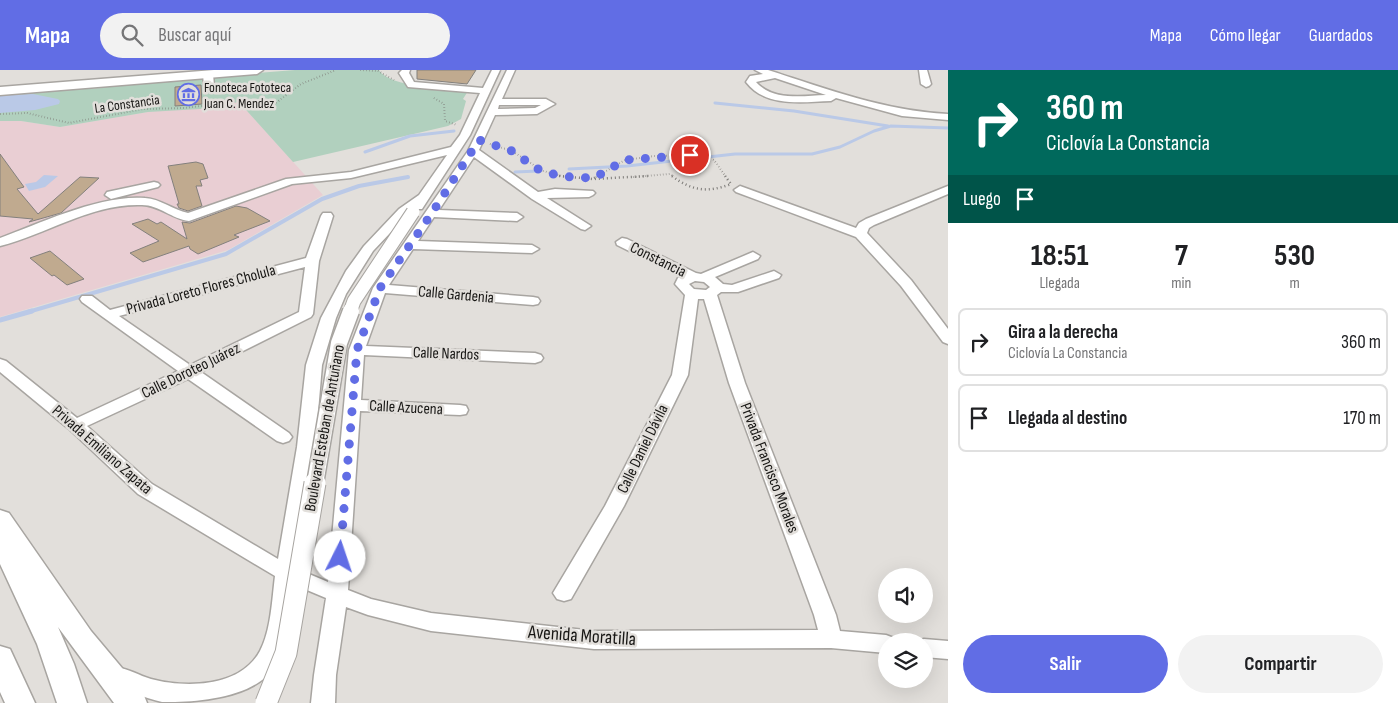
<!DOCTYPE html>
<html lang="es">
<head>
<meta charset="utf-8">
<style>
	body { margin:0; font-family:"Sofia Sans Condensed",sans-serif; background:#f2f2f2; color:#202124; height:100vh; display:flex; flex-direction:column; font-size:19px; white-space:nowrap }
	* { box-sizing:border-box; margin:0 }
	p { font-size:16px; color:#757577 }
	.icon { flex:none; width:28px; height:28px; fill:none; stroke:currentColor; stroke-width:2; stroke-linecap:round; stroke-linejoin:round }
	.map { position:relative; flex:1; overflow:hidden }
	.sheet { display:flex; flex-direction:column; background:#fff; width:450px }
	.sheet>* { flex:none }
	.banner { background:#00695c; color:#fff; overflow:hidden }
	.fabs { position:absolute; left:878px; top:498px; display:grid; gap:10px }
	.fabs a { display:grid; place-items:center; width:55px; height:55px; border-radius:50%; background:#fff; box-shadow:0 5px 20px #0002; font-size:25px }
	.pin { position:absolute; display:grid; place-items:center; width:42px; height:42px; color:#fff; margin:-21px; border:2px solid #fff; border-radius:50%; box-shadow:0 1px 5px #0007 }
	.me { position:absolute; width:55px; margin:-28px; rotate:4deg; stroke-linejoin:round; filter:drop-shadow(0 0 4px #0008) }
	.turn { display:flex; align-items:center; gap:18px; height:105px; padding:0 15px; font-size:22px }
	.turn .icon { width:65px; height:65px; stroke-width:2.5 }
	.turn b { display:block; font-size:35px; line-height:42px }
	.then { display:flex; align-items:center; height:48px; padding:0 15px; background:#0003; gap:10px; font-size:19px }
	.eta { display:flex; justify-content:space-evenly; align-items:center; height:85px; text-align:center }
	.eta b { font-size:30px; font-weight:700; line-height:35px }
	.cta { display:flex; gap:10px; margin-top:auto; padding:10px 15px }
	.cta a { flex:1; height:58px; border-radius:30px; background:#616de5; color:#fff; font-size:20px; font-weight:700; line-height:58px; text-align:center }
	.cta a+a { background:#f2f2f2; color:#202124 }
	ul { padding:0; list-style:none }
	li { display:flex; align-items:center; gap:15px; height:68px; margin:0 10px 8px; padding:0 5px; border:2px solid #e0e0e0; border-radius:8px }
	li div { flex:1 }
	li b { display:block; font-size:19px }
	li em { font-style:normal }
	header { display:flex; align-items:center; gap:30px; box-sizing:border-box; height:70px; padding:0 25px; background:#616de5; color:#fff }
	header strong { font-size:24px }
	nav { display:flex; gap:28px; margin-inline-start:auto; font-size:18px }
	.search { width:350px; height:45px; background:#f2f2f2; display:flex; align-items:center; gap:12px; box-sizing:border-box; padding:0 18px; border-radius:28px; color:#757577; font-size:19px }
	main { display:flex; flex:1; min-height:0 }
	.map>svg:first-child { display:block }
	.commercial { fill:#e9ced3 }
	.green { fill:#b1d0be }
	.water { fill:#bac9e7 }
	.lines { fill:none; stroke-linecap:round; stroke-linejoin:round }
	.stream-far2 { stroke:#bac9e7; stroke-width:3 }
	.stream-far1 { stroke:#bac9e7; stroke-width:4 }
	.stream { stroke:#bac9e7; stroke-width:5 }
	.building { fill:#c0aa8f; stroke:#83807d }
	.minor-casing { stroke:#a8a5a1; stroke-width:3 }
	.major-casing { stroke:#a8a5a1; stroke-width:3 }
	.path-far1 { stroke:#7b7976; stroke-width:2; stroke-dasharray:0.5 2.5; stroke-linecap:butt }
	.path { stroke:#7b7976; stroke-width:2.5; stroke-dasharray:1 3; stroke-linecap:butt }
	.minor { fill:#fff; fill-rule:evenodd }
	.major { fill:#fff; fill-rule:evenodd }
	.minor-bridge-far2-casing { stroke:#a8a5a1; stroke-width:15; stroke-linecap:butt }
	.minor-bridge-far1-casing { stroke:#a8a5a1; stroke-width:19; stroke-linecap:butt }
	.minor-bridge-casing { stroke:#a8a5a1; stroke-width:23; stroke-linecap:butt }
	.minor-bridge-far2 { stroke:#fff; stroke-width:13 }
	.minor-bridge-far1 { stroke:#fff; stroke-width:16 }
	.minor-bridge { stroke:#fff; stroke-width:21 }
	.route { stroke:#616de5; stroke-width:9; stroke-dasharray:0 16.2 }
	.labels { text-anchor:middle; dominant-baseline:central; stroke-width:5; stroke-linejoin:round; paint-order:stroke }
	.far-poi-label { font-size:14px; fill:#171614; stroke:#e2dfdb; text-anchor:start }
	.far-street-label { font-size:14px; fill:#171614; stroke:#e2dfdb }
	.street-label { font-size:16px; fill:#171614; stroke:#e2dfdb }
	.near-street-label { font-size:19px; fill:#171614; stroke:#e2dfdb }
</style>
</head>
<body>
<header>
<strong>Mapa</strong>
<div class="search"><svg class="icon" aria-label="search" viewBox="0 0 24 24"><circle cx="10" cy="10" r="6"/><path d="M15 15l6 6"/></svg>Buscar aquí</div>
<nav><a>Mapa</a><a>Cómo llegar</a><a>Guardados</a></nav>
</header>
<main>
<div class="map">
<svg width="948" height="633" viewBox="0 0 948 633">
	<rect width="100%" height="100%" fill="#e2dfdb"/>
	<!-- commercial -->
	<path class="commercial" d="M239,32L323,125L228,180L0,247V51H21L60,57L148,42Z"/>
	<!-- green -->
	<path class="green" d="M295,0H379C390,18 447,18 468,21L463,29L466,31L461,49L448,56L293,92L239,32L200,39L148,42L60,57L21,51H0V23L103,18L104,15Z"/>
	<!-- water -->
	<path class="water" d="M33,24L58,29L60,31L59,34L35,40L0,43V25Z
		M44,105L58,106L45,117L29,121L25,114L36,112Z"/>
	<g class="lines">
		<!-- stream-far2 -->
		<path class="stream-far2" d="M715,33L794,41L888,56
			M365,82L410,66L454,61
			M569,99L627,96L735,84H812L840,77L874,61L891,56L948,58
			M515,102L538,101"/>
		<!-- stream-far1 -->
		<path class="stream-far1" d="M28,242L226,184L322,129L359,116L408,107"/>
		<!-- stream -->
		<path class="stream" d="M0,250L32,241"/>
	</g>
	<!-- building -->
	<path class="building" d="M417,0H476L467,14L417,9Z
		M201,15L202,34L175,36V17Z
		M0,84L24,117L17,119L38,144L80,107L99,108L61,143L29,152L33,149L0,146Z
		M196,92L203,94L208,108L200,110L202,116H196L202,136L188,141L179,138L177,134H179L168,96Z
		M236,136L247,138L270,151L234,165L239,167L198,184L190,179L189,176L143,192L130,183L159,171L132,154L148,149L157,154L161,152L187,169L182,152L190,153Z
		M50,181L84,209L67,215L54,205L52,206L30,188Z"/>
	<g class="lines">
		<defs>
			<path id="minor" d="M402,0H410L409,3L414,12L483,18L492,0H500L470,65L422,139H415L408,144L373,181L346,224L336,248L322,295L315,377L297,499L328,512L349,280L373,218L468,81L507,0H515L502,29H546L555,34L537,44L495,45L479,80L538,122L555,119L593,121L595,123L593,125L589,127L547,128L591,156L585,160L581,159L532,129L474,87L439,140L517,143L523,147L517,151L434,147L418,171L532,175L539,179L532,183L413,179L389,215L533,227L538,228L540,231L538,234L533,235L385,223L366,276L535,283L541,285L543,288L541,291L535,293L364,285L361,330L460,335L466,336L468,340L466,344L460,345L360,341L348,520L371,529L431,543L594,561L818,560L814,545L729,313L704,229H698L688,305L624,436L571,529L564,531L557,529L553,523L605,436L672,305L685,225L675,214L678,208L682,207L617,175L616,172L622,168L627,169L696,203L701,204L753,182L760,186L758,189L715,207L723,214L732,215L774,201L781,205L779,208L738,222H721L717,225L745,313L836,545L840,561L886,565L894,568L896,571H886V583L831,578L594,579L431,561L368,545L346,537L336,605L335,633H311L314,605L326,528L295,515C292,543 289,572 274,597C255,628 196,633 162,632C144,628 126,620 108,613L105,606L108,599C122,594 137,605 151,609C185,618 240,618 260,581C271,560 272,530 275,506L138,424L69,359L0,302V289L6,291L77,348L178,301L82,232L80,229L82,226H92L110,240L306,188L321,146L323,143H331L333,146L319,191L313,244L311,247L201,302L289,363L292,367L289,371L283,373L277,371L188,309L87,356L152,414L278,489L297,377L306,295L321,248L346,201L364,176L399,139L419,125L447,85L351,108L292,114L189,151C172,149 159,135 142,135C92,133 47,164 0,176V168C40,153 102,124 145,128C161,129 173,140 188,143L286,109L351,102L451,77L460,65L480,23L408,17L399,3ZM499,35H541L535,38L498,39ZM305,197L299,242L190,295L119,246ZM695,211L704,212L710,217L706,220L694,219L689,214Z
				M755,0H768C827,19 885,41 948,44V50L902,46L836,28L831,31C802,32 766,38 746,12L750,6L763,4ZM775,8L826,25C802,26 773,31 756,12Z
				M919,0H927L931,14L929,16L926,17L921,14Z
				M208,1L213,4L214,16L209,19L204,16L203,4Z
				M154,112L158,113L160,115L158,117L111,129L105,125L107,122Z
				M740,116L856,158L859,153L866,149L948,116V124L874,155L869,158L867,163L911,210L948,259V274L943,272L901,216L856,167L736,122L734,120Z
				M924,569L948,571V589L924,587V571H917Z"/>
			<path id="major" d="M214,0H263L257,4L0,25V17Z
				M0,440L9,443L91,561L143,623L147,633H114L58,557L74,594L87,633H57L37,574L0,494Z
				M0,576L10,579L35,633H5L0,622Z"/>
		</defs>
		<!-- minor casing -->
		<use href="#minor" class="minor-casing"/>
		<!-- major casing -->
		<use href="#major" class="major-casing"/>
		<!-- path-far1 -->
		<path class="path-far1" d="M360,0L378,1L394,10
			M434,28L444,34L445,51L457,55
			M0,44L27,43L69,53L143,39L185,38L247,30L259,37L273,35L301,14L336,0
			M490,74L512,81L543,101L566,107
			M596,107L625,90L654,86L703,85L714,90L726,107
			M633,107L670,104L674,107"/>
		<!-- path -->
		<path class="path" d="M559,106L593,109L648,106
			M672,106C692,121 708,123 731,114L725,106
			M594,108L598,106"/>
		<!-- minor -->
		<use href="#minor" class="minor"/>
		<!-- major -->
		<use href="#major" class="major"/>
		<defs>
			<path id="minor-bridge-far2" d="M350,242L354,231L413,142"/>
			<path id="minor-bridge-far1" d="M315,414L339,273L351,241"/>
			<path id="minor-bridge" d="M266,633L286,583L315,413"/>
		</defs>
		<!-- minor-bridge-far2 casing -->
		<use href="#minor-bridge-far2" class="minor-bridge-far2-casing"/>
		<!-- minor-bridge-far1 casing -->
		<use href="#minor-bridge-far1" class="minor-bridge-far1-casing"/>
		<!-- minor-bridge casing -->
		<use href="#minor-bridge" class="minor-bridge-casing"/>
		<!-- minor-bridge-far2 -->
		<use href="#minor-bridge-far2" class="minor-bridge-far2"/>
		<!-- minor-bridge-far1 -->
		<use href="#minor-bridge-far1" class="minor-bridge-far1"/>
		<!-- minor-bridge -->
		<use href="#minor-bridge" class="minor-bridge"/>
	</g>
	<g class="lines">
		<!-- route -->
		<path class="route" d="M340,487L357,280L380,218L432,143L479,70L512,81L536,98L547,103L570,107L594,108L625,90L690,85"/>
	</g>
	<!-- icons -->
	<defs>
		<symbol id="museum-ring" viewBox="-11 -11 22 22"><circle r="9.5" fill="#e2dfdb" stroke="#616de5" stroke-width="1.5"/><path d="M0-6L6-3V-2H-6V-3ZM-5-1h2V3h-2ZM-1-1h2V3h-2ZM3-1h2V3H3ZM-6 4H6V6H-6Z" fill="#616de5"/></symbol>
	</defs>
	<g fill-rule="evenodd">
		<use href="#museum-ring" x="176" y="12" width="25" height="25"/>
	</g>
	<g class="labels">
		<!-- far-poi labels -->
		<g class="far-poi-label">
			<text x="204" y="17">Fonoteca Fototeca<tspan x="204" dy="16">Juan C. Mendez</tspan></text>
		</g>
		<!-- far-street labels -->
		<g class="far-street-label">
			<text transform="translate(127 34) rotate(-8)">La Constancia</text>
		</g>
		<!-- street labels -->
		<g class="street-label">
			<text transform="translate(658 190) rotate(26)">Constancia</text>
			<text transform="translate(201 220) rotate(-15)">Privada Loreto Flores Cholula</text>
			<text transform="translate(456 225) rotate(5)">Calle Gardenia</text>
			<text transform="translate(446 284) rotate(2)">Calle Nardos</text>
			<text transform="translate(191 301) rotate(-26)">Calle Doroteo Juárez</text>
			<text transform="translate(406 338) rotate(3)">Calle Azucena</text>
			<text transform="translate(325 358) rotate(-80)">Boulevard Esteban de Antuñano</text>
			<text transform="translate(643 379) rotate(-64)">Calle Daniel Dávila</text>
			<text transform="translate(102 380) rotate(41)">Privada Emiliano Zapata</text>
			<text transform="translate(769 398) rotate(69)">Privada Francisco Morales</text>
		</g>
		<!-- near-street labels -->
		<g class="near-street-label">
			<text transform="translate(582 566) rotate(4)">Avenida Moratilla</text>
		</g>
	</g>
</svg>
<div class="fabs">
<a><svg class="icon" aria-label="sound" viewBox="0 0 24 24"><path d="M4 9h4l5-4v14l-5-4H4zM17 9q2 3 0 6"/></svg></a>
<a><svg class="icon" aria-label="layers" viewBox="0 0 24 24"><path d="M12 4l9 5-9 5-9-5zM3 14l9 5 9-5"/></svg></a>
</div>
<div class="pin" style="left:690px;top:85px;background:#d93025"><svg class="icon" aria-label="arrive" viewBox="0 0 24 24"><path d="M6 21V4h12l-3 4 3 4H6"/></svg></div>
<svg class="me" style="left:340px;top:487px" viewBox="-20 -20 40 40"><circle r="19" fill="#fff"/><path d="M0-13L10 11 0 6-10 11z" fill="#616de5"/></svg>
</div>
<section class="sheet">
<div class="banner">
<div class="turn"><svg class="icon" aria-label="right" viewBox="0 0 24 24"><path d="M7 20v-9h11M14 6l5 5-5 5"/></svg><div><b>360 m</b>Ciclovía La Constancia</div></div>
<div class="then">Luego<svg class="icon" aria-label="arrive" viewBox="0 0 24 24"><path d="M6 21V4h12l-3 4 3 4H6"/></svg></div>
</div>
<div class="eta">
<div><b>18:51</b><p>Llegada</p></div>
<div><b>7</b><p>min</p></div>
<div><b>530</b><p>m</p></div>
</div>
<ul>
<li><svg class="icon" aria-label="right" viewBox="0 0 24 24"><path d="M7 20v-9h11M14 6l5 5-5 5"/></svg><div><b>Gira a la derecha</b><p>Ciclovía La Constancia</p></div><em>360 m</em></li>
<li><svg class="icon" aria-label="arrive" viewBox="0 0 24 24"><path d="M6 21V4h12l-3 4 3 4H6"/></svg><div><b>Llegada al destino</b></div><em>170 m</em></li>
</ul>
<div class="cta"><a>Salir</a><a>Compartir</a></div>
</section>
</main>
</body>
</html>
